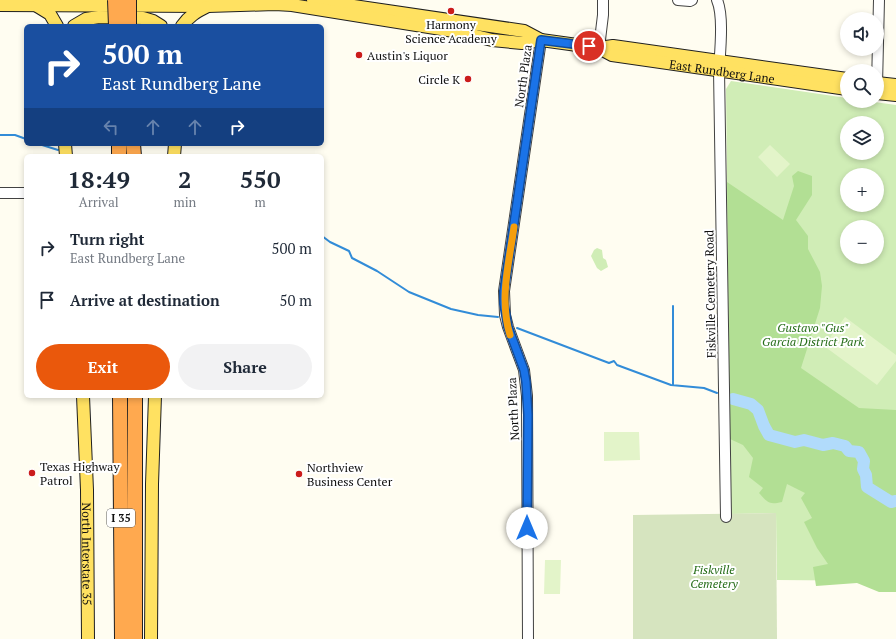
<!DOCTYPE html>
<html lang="en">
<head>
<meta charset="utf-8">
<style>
	body { margin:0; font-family:"PT Serif",serif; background:#f2f2f3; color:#1f2937; height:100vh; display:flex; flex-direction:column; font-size:15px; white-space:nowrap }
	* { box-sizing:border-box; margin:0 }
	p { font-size:13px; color:#747a83 }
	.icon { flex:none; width:22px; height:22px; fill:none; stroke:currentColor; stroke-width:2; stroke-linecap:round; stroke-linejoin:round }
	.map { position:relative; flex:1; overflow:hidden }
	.drawer { position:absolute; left:24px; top:154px; width:300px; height:244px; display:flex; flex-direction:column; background:#fff; border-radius:6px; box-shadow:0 2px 6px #0003 }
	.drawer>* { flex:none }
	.guide { position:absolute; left:24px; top:24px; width:300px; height:122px; border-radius:6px; box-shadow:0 2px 6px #0003; background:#1a4fa0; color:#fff; overflow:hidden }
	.buttons { position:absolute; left:840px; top:12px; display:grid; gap:8px }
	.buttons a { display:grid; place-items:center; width:44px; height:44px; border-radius:50%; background:#fff; box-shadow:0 2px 6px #0003; font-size:20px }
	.pin { position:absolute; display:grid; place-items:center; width:34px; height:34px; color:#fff; margin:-17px; border:2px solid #fff; border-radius:50%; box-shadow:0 1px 4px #0007 }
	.me { position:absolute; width:44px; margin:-22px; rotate:0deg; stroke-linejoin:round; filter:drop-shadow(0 0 3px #0008) }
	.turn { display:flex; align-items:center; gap:14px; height:84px; padding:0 12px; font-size:18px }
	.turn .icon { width:52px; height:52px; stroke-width:2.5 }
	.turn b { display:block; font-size:28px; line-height:34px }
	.lanes { display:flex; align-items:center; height:38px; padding:0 12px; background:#0003; justify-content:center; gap:20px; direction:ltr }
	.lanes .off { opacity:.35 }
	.eta { display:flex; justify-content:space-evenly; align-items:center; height:68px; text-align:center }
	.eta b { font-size:24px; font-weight:600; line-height:28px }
	.button { display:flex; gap:8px; margin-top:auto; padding:8px 12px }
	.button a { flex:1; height:46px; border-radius:24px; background:#ea580c; color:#fff; font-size:16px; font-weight:600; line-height:46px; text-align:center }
	.button a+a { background:#f2f2f3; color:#1f2937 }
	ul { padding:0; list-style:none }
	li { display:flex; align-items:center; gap:12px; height:52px; padding:0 12px }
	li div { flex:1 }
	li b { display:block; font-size:15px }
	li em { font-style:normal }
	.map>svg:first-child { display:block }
	.green { fill:#d0edb6; fill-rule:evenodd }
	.forest { fill:#b2df94 }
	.cemetery { fill:#d6e4bf }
	.pitch { fill:#e3f4c9 }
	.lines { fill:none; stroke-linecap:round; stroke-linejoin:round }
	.stream { stroke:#328cd8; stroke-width:2 }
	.river { stroke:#b1dbfb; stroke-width:12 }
	.minor-casing { stroke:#424242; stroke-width:12 }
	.major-casing { stroke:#202020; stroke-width:14 }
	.highway-casing { stroke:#202020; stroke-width:16 }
	.minor { stroke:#fff; stroke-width:10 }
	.major { stroke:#ffe161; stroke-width:12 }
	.highway { stroke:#ffa94f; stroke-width:14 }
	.highway-bridge-casing { stroke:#202020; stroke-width:16; stroke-linecap:butt }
	.highway-bridge { stroke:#ffa94f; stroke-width:14 }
	.route-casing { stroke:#114b97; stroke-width:10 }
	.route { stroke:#1a73e8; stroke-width:7 }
	.slow { stroke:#f59e0b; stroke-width:7 }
	.poi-dot { fill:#cb1c1b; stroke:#fff; stroke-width:1.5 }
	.labels { text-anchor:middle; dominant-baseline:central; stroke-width:4; stroke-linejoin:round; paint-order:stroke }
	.shield { fill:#fff; stroke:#575757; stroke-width:1 }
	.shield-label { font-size:11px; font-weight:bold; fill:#0f0f0f }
	.poi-label { font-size:12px; fill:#0f0f0f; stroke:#fff; text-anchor:start }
	.street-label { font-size:12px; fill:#0f0f0f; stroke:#fff }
	.park-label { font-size:12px; font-style:italic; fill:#266d19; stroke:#fff }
</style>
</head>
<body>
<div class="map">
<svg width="896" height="639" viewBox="0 0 896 639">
	<rect width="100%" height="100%" fill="#fffdf1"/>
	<!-- green -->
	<path class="green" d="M731,81L847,98V101H867L896,105V581L777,580L776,513L731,514L726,89ZM847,123H877V153H847ZM847,175H877V205H847ZM847,227H877V257H847Z
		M597,248L602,250L603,258L606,260L608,267L601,271L597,268L591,256L594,250Z"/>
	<!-- forest -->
	<path class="forest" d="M798,171L812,176V195L796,220L808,236V249L820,272L822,286L820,308L801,368L859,408L896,410V592H879L857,583L816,586L813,567L828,564L817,548L804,522L812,518L801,498L805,493L787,484L782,502C769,505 768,503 759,493L763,488L749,477L753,458L743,445L730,439L727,182L783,220L794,186L792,176Z"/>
	<!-- cemetery -->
	<path class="cemetery" d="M776,513L777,639H633V515Z"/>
	<!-- pitch -->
	<path class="pitch" d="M770,145L790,164L777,177L758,157Z
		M845,317L896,355V361L877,385L824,346Z
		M604,432H639L640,460L604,461Z
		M545,560H561L560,594H544Z"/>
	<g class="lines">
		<!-- stream -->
		<path class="stream" d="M0,135H15L26,139
			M39,144L58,150
			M322,236L330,242L349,251L352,258L377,271L409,292L451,309L478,315L498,317
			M673,306V385
			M517,328L609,363L614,361L617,365L671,385L704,388L717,393"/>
		<!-- river -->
		<path class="river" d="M733,399L751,404L758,410L764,426L769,435L795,442L804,440L823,445L833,443L845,446L849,451L859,452L864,461L863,469L866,475L867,487L891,502L896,501"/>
		<defs>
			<path id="minor" d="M678,0L690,1L692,0
				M717,0C724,16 720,52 719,70L726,517
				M599,48L603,15V0
				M877,85L879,0
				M0,193H26
				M528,639L527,396L524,370L508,327L505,315L504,291L541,40"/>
			<g id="major">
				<path d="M313,0L524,31L541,40"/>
				<path d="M0,5L208,6L275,4L292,5L460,32L492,40L522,43L541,40L599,48L613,46L847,79"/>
				<path d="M37,6L50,14L57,26"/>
				<path d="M74,26L86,19L99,17L143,18L153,21L161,26"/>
				<path d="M182,26C189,16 196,12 206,7"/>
				<path id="s1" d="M599,48L612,55L847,89"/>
				<path d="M877,83L896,85"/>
				<path d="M877,93L896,95"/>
				<path d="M65,144L66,156"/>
				<path d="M174,156L175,144"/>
				<path id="s2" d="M83,396L87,490L88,639"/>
				<path d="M151,639L152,484L155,396"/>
			</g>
			<path id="highway" d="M119,144V156
				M133,144L134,156
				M120,396L122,639
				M135,639V396"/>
		</defs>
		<!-- minor casing -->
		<use href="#minor" class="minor-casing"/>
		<!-- major casing -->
		<use href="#major" class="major-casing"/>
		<!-- highway casing -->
		<use href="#highway" class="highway-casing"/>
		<!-- minor -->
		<use href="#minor" class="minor"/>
		<!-- major -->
		<use href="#major" class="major"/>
		<!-- highway -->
		<use href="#highway" class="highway"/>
		<defs>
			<path id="highway-bridge" d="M115,0L116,26
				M129,0V26"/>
		</defs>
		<!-- highway-bridge casing -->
		<use href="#highway-bridge" class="highway-bridge-casing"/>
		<!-- highway-bridge -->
		<use href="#highway-bridge" class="highway-bridge"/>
	</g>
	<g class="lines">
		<defs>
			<path id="route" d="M527,528L528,415L526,382L524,370L508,327L504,304V291L541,40L589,46"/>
		</defs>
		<!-- route casing -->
		<use href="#route" class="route-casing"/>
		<!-- route -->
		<use href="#route" class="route"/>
		<!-- slow -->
		<path class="slow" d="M510,335C499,299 509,263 514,227"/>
	</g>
	<!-- markers -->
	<g class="poi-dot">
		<circle cx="451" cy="11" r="4"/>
		<circle cx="359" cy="55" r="4"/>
		<circle cx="468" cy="79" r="4"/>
		<circle cx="32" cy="473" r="4"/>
		<circle cx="299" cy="474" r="4"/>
	</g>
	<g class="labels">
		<!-- shield labels -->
		<rect class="shield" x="107" y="509" width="28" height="18" rx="3"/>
		<g class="shield-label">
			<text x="121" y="518">I 35</text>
		</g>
		<!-- poi labels -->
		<g class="poi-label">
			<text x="451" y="24" text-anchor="middle">Harmony<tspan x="451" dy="14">Science Academy</tspan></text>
			<text x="367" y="55">Austin's Liquor</text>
			<text x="460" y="79" text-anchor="end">Circle K</text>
			<text x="40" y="466">Texas Highway<tspan x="40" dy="14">Patrol</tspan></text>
			<text x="307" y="467">Northview<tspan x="307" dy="14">Business Center</tspan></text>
		</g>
		<!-- street labels -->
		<g class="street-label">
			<text stroke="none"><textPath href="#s1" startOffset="126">East Rundberg Lane</textPath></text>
			<text transform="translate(523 76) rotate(-82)">North Plaza</text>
			<text transform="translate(710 294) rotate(-91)">Fiskville Cemetery Road</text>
			<text transform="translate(513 409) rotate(-93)">North Plaza</text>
			<text stroke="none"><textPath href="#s2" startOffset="158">North Interstate 35</textPath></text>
		</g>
		<!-- park labels -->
		<g class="park-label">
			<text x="813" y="327">Gustavo "Gus"<tspan x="813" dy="14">Garcia District Park</tspan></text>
			<text x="714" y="569">Fiskville<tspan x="714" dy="14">Cemetery</tspan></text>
		</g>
	</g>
</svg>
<div class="buttons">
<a><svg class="icon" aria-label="sound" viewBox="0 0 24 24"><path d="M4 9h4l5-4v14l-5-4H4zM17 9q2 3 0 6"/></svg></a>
<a><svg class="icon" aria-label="search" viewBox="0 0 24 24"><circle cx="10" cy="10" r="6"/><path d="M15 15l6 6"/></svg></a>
<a><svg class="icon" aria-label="layers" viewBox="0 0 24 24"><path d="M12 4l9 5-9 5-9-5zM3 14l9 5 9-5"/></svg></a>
<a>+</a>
<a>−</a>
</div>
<div class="pin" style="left:589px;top:46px;background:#d93025"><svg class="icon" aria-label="arrive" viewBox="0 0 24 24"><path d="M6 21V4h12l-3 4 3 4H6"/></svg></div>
<svg class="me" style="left:527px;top:528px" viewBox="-20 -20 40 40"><circle r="19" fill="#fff"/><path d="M0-13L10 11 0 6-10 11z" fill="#1a73e8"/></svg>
<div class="guide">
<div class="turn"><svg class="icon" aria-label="right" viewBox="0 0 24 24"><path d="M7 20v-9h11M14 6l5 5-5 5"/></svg><div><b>500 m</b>East Rundberg Lane</div></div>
<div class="lanes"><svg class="icon off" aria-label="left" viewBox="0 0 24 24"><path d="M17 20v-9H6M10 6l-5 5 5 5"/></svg><svg class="icon off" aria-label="ahead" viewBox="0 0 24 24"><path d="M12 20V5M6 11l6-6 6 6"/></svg><svg class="icon off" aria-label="ahead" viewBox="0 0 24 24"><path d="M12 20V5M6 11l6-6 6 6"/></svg><svg class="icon" aria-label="right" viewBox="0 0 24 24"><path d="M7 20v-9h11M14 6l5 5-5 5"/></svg></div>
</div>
<section class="drawer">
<div class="eta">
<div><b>18:49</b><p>Arrival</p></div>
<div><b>2</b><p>min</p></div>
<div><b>550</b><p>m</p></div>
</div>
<ul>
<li><svg class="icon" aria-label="right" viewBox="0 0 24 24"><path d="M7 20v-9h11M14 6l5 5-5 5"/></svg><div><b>Turn right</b><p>East Rundberg Lane</p></div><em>500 m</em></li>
<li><svg class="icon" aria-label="arrive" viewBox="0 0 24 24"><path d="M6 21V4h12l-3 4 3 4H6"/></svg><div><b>Arrive at destination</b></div><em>50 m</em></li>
</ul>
<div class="button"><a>Exit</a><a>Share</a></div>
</section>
</div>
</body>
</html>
